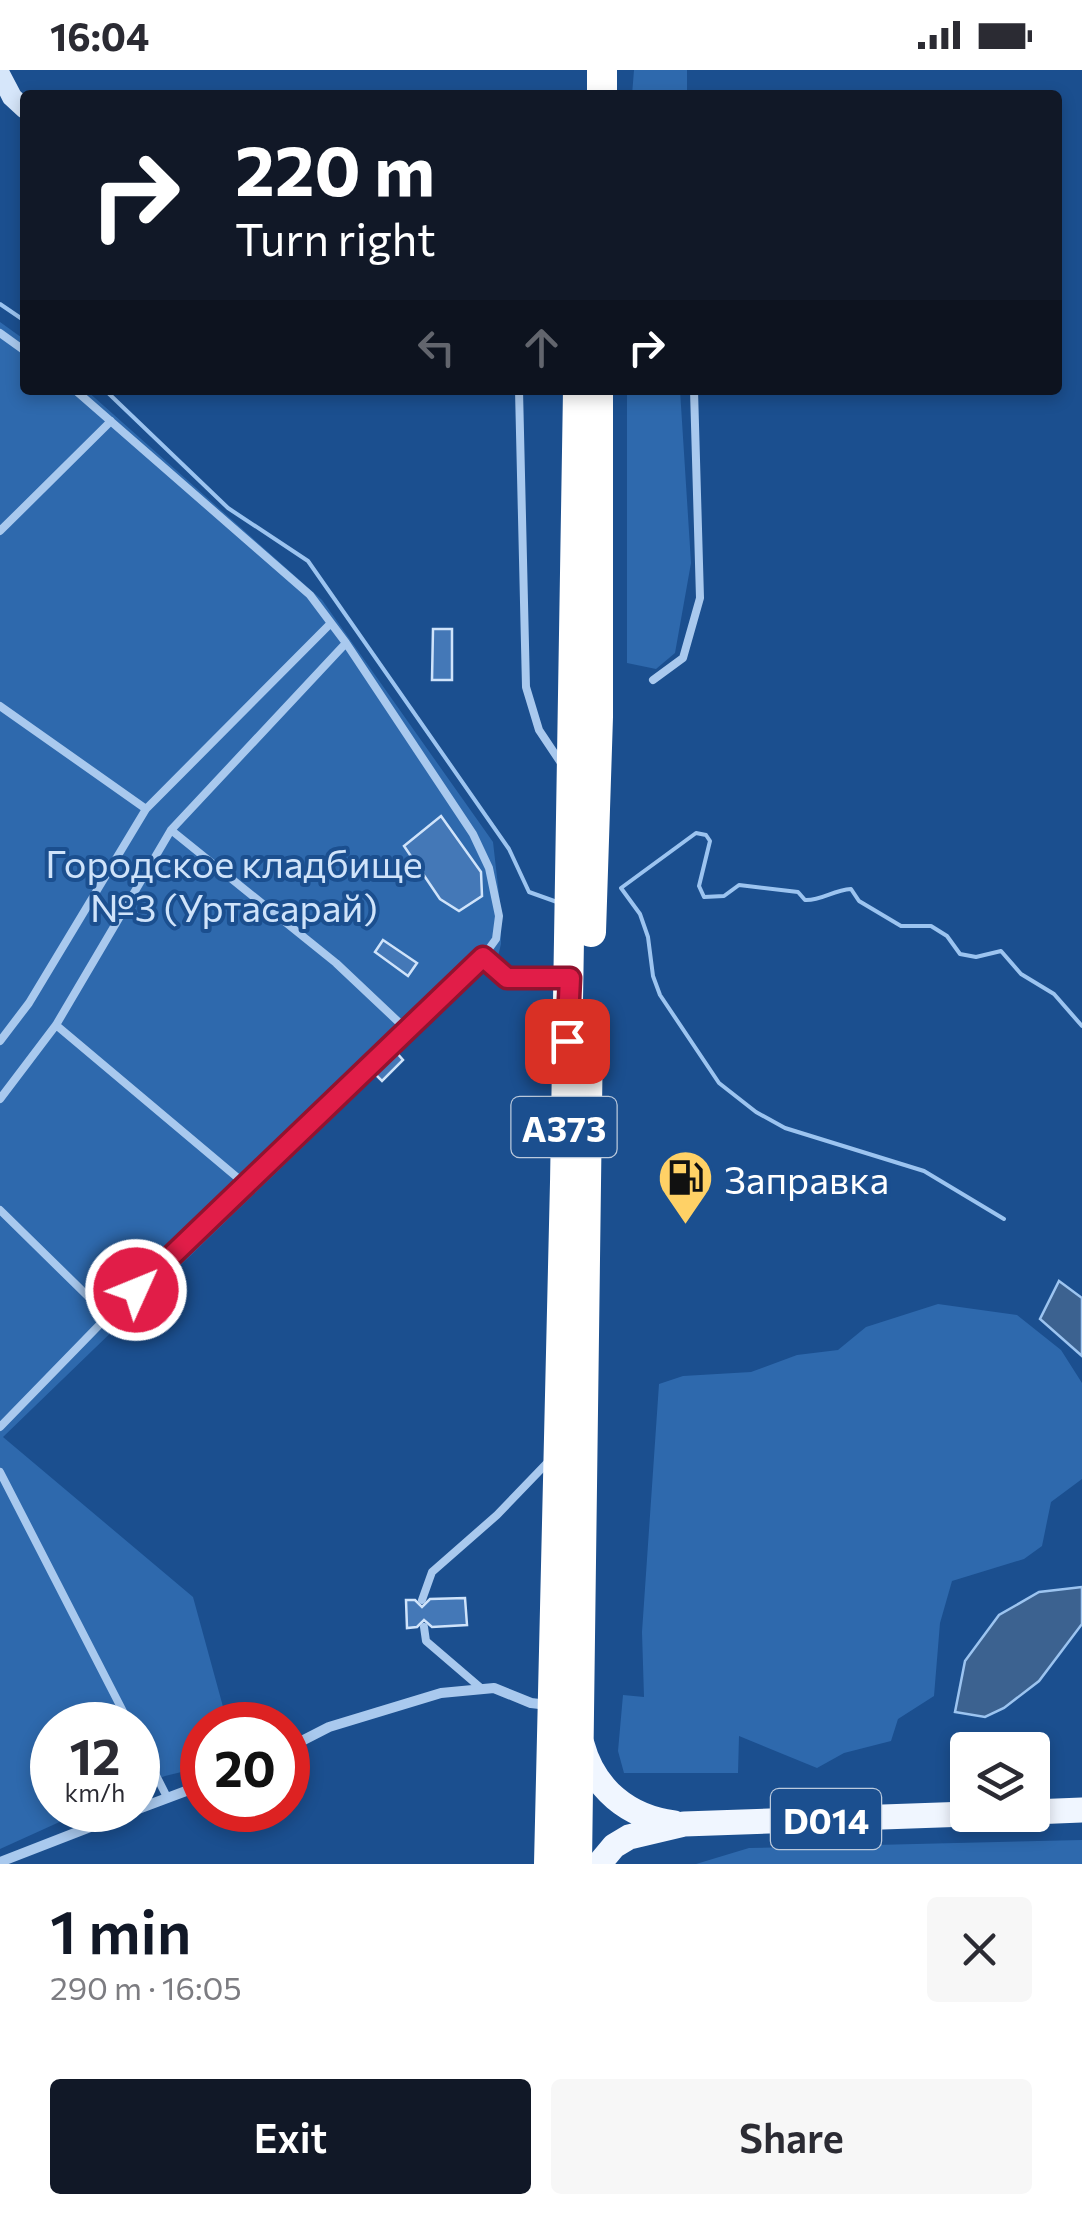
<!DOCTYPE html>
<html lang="en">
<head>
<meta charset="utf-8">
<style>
	body { margin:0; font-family:Commissioner,sans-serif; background:#f7f7f7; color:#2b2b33; height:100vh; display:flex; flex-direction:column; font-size:38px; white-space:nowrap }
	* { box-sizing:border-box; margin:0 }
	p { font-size:32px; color:#7c7c81 }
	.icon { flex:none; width:55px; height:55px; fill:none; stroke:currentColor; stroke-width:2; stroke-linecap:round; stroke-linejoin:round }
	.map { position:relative; height:1794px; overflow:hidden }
	.drawer { display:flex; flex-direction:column; background:#fff; flex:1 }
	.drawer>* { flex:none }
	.banner { position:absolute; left:20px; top:20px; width:1042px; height:305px; border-radius:10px; box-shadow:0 5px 15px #0003; background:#111827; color:#fff; overflow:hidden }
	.fabs { position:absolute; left:950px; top:1662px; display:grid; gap:20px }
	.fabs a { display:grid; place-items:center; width:100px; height:100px; border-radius:10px; background:#fff; box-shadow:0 5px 15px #0003; font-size:50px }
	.speed { position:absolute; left:30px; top:1632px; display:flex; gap:20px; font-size:50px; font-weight:700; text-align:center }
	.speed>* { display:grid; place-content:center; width:130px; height:130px; border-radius:50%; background:#fff; box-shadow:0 5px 15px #0003; line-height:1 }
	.speed small { font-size:25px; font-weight:400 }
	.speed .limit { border:15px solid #d22; background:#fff; color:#111 }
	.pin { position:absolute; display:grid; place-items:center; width:85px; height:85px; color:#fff; margin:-42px; border-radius:20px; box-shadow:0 5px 15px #0006 }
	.me { position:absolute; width:110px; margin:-55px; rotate:46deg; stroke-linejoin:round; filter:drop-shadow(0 0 8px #0008) }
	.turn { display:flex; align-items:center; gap:35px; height:210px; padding:0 50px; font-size:45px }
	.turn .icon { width:130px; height:130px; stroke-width:2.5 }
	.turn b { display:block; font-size:70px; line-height:85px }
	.lanes { display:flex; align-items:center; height:95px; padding:0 50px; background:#0003; justify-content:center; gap:50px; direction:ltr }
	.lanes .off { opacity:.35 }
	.round { display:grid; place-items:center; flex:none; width:105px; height:105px; border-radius:10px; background:#f7f7f7 }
	.headline { display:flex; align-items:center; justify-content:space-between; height:170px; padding:0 50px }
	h1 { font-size:60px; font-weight:600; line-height:75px; color:#111827 }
	.button { display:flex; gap:20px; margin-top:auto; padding:20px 50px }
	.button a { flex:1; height:115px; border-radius:10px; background:#111827; color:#fff; font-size:40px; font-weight:600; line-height:115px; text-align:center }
	.button a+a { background:#f7f7f7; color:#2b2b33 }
	.status { display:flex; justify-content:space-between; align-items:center; height:70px; padding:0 50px; background:#fff; direction:ltr }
	.status svg { height:28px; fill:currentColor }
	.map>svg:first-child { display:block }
	.green { fill:#2e69ad }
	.water { fill:#3c6290; stroke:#9cc4f0; stroke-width:2.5 }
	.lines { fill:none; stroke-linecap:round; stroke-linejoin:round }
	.stream { stroke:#9cc4f0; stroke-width:4 }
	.building { fill:#4478b7; stroke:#cfe3fa; stroke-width:2.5 }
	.lane { stroke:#a9c9ee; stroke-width:8 }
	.street { stroke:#a9c9ee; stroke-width:10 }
	.secondary { stroke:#d6e6fa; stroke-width:20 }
	.primary { stroke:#f0f6ff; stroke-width:25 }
	.highway { stroke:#fff; stroke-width:30 }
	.route-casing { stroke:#92132f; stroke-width:25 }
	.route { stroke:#e11d48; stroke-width:18 }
	.labels { text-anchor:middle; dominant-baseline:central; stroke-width:8; stroke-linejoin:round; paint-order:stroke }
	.shield { fill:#1b4f8f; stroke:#bbcadd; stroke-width:2.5 }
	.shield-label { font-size:35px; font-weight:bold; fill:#fff }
	.park-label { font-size:38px; fill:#cfe3fa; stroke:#1b4f8f }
	.poi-label { font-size:38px; fill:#fff; stroke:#1b4f8f; text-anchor:start }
</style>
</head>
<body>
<div class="status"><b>16:04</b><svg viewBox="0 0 49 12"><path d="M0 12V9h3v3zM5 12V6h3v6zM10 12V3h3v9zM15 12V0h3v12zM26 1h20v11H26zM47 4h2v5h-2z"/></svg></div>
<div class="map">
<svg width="1082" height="1794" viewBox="0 0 1082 1794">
	<rect width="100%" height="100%" fill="#1b4f8f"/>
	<!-- green -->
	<path class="green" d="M634,0H687V25H632Z
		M0,252L25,270V320H86L322,530L493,772L501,842V874L498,886L490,896L3,1367L193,1527L228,1655H202V1697L165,1706L138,1717V1655H52V1740H86L0,1779Z
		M627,320H680L691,493L675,583L656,599L627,593Z
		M938,1234L1017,1245L1061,1280L1082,1313V1409L1051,1432L1042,1476L1024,1489L952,1511L940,1553L934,1626L898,1649L891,1671L844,1683L817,1698L739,1666L738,1703H624L618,1681L623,1625L644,1627L642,1562L659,1314L683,1306L751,1302L797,1285L838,1280L866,1257Z
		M1082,1770V1794H696L749,1778Z"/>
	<!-- water -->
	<path class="water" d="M1059,1211L1082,1228V1286L1040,1249Z
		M1082,1517V1554L1039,1611L1004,1638L985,1647L955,1642L965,1591L999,1545L1039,1522Z"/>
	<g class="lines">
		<!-- stream -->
		<path class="stream" d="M0,234L25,251
			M105,320L228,438L308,491L509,779L529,822L557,832
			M1004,1149L924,1101L785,1058L756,1042L719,1013L660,925L653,906L648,867L640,844L621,818L696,763L706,765L710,771L699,816L704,827L724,826L739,815L798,822L805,830C821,831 833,820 851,819L859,831L901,856H931L947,866L960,884L976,887L1001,881L1021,904L1054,924L1082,956"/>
	</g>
	<!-- building -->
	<path class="building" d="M433,559H452V610H432Z
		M441,746L481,802L482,826L459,841L440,829L404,776Z
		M383,870L417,893L408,906L375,882Z
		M396,982L403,990L382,1011L374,1003Z
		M465,1528L467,1555L432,1557L424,1550L417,1557L407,1558L406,1530H415L422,1537L430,1529Z"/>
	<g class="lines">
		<!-- lane -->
		<path class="lane" d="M0,263L25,281
			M519,320L526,617L539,660L563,696
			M0,461L111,351
			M653,610L683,588L700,528L694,320
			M0,636L146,739
			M171,760L336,893L407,960
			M483,887L507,908H560
			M56,955L245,1114
			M0,971L29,933L146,739L331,553
			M0,1029L56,955L171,760L346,573
			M0,1140L108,1246
			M0,1357L108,1246L483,887L496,869L499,846L489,798L473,764L346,573L310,525L75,320
			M0,1402L130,1655
			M422,1530L432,1502L497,1445L548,1392
			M424,1557L426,1571L482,1619
			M138,1670L167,1727"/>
		<!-- street -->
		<path class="street" d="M288,1678L329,1657L441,1623L494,1618L531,1633L548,1635
			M138,1739L202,1715
			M0,1792L134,1740"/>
		<!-- secondary -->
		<path class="secondary" d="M0,4L12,27L25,39"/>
		<!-- primary -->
		<path class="primary" d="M582,1674C594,1719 628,1747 674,1753
			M1032,1742L1082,1740
			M599,1794L614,1776L629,1767L684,1754L968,1744"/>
		<!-- highway -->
		<path class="highway" d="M602,25V0
			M591,862L598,647V323
			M549,1794C562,1303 572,811 578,320
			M577,1794L588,963"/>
	</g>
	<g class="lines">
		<defs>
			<path id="route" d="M136,1220L483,887L507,908H570L567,971"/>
		</defs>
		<!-- route casing -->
		<use href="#route" class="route-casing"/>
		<!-- route -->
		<use href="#route" class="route"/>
	</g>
	<!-- icons -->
	<defs>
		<symbol id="fuel-pin" viewBox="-11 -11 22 30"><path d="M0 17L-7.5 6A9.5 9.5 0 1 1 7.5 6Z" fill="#ffd166" stroke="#1b4f8f"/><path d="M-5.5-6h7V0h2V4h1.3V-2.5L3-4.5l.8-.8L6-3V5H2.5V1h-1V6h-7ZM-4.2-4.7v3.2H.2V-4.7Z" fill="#111"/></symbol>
	</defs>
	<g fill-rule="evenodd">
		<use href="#fuel-pin" x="654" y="1076" width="63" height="86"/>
	</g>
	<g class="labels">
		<!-- shield labels -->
		<g class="shield">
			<rect x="511.5" y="1027" width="105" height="60" rx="8"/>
			<rect x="771" y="1719" width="110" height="60" rx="8"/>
		</g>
		<g class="shield-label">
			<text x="564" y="1057">A373</text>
			<text x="826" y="1749">D014</text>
		</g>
		<!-- park labels -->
		<g class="park-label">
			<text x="234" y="792">Городское кладбище<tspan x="234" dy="44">№3 (Уртасарай)</tspan></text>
		</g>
		<!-- poi labels -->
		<g class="poi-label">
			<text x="724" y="1108">Заправка</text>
		</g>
	</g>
</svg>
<div class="fabs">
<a><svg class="icon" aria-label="layers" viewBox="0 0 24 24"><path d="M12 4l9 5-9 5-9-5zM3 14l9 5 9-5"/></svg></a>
</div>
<div class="speed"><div>12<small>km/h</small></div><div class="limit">20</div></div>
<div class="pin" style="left:567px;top:971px;background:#d93025"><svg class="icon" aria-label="arrive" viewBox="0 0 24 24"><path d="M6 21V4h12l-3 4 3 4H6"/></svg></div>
<svg class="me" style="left:136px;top:1220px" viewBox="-20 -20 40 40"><circle r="17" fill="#e11d48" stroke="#fff" stroke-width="3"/><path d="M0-11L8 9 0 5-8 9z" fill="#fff"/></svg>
<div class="banner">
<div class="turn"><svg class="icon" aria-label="right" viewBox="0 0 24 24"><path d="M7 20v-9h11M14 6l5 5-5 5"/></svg><div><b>220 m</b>Turn right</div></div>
<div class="lanes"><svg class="icon off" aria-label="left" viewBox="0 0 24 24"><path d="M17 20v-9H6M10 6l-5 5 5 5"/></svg><svg class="icon off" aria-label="ahead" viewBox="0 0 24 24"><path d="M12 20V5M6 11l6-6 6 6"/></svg><svg class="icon" aria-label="right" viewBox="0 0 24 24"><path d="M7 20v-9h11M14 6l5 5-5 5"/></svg></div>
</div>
</div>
<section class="drawer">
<div class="headline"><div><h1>1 min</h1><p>290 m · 16:05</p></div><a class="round"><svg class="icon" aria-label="close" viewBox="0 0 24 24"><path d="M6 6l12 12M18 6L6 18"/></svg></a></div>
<div class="button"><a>Exit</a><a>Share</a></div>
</section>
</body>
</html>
